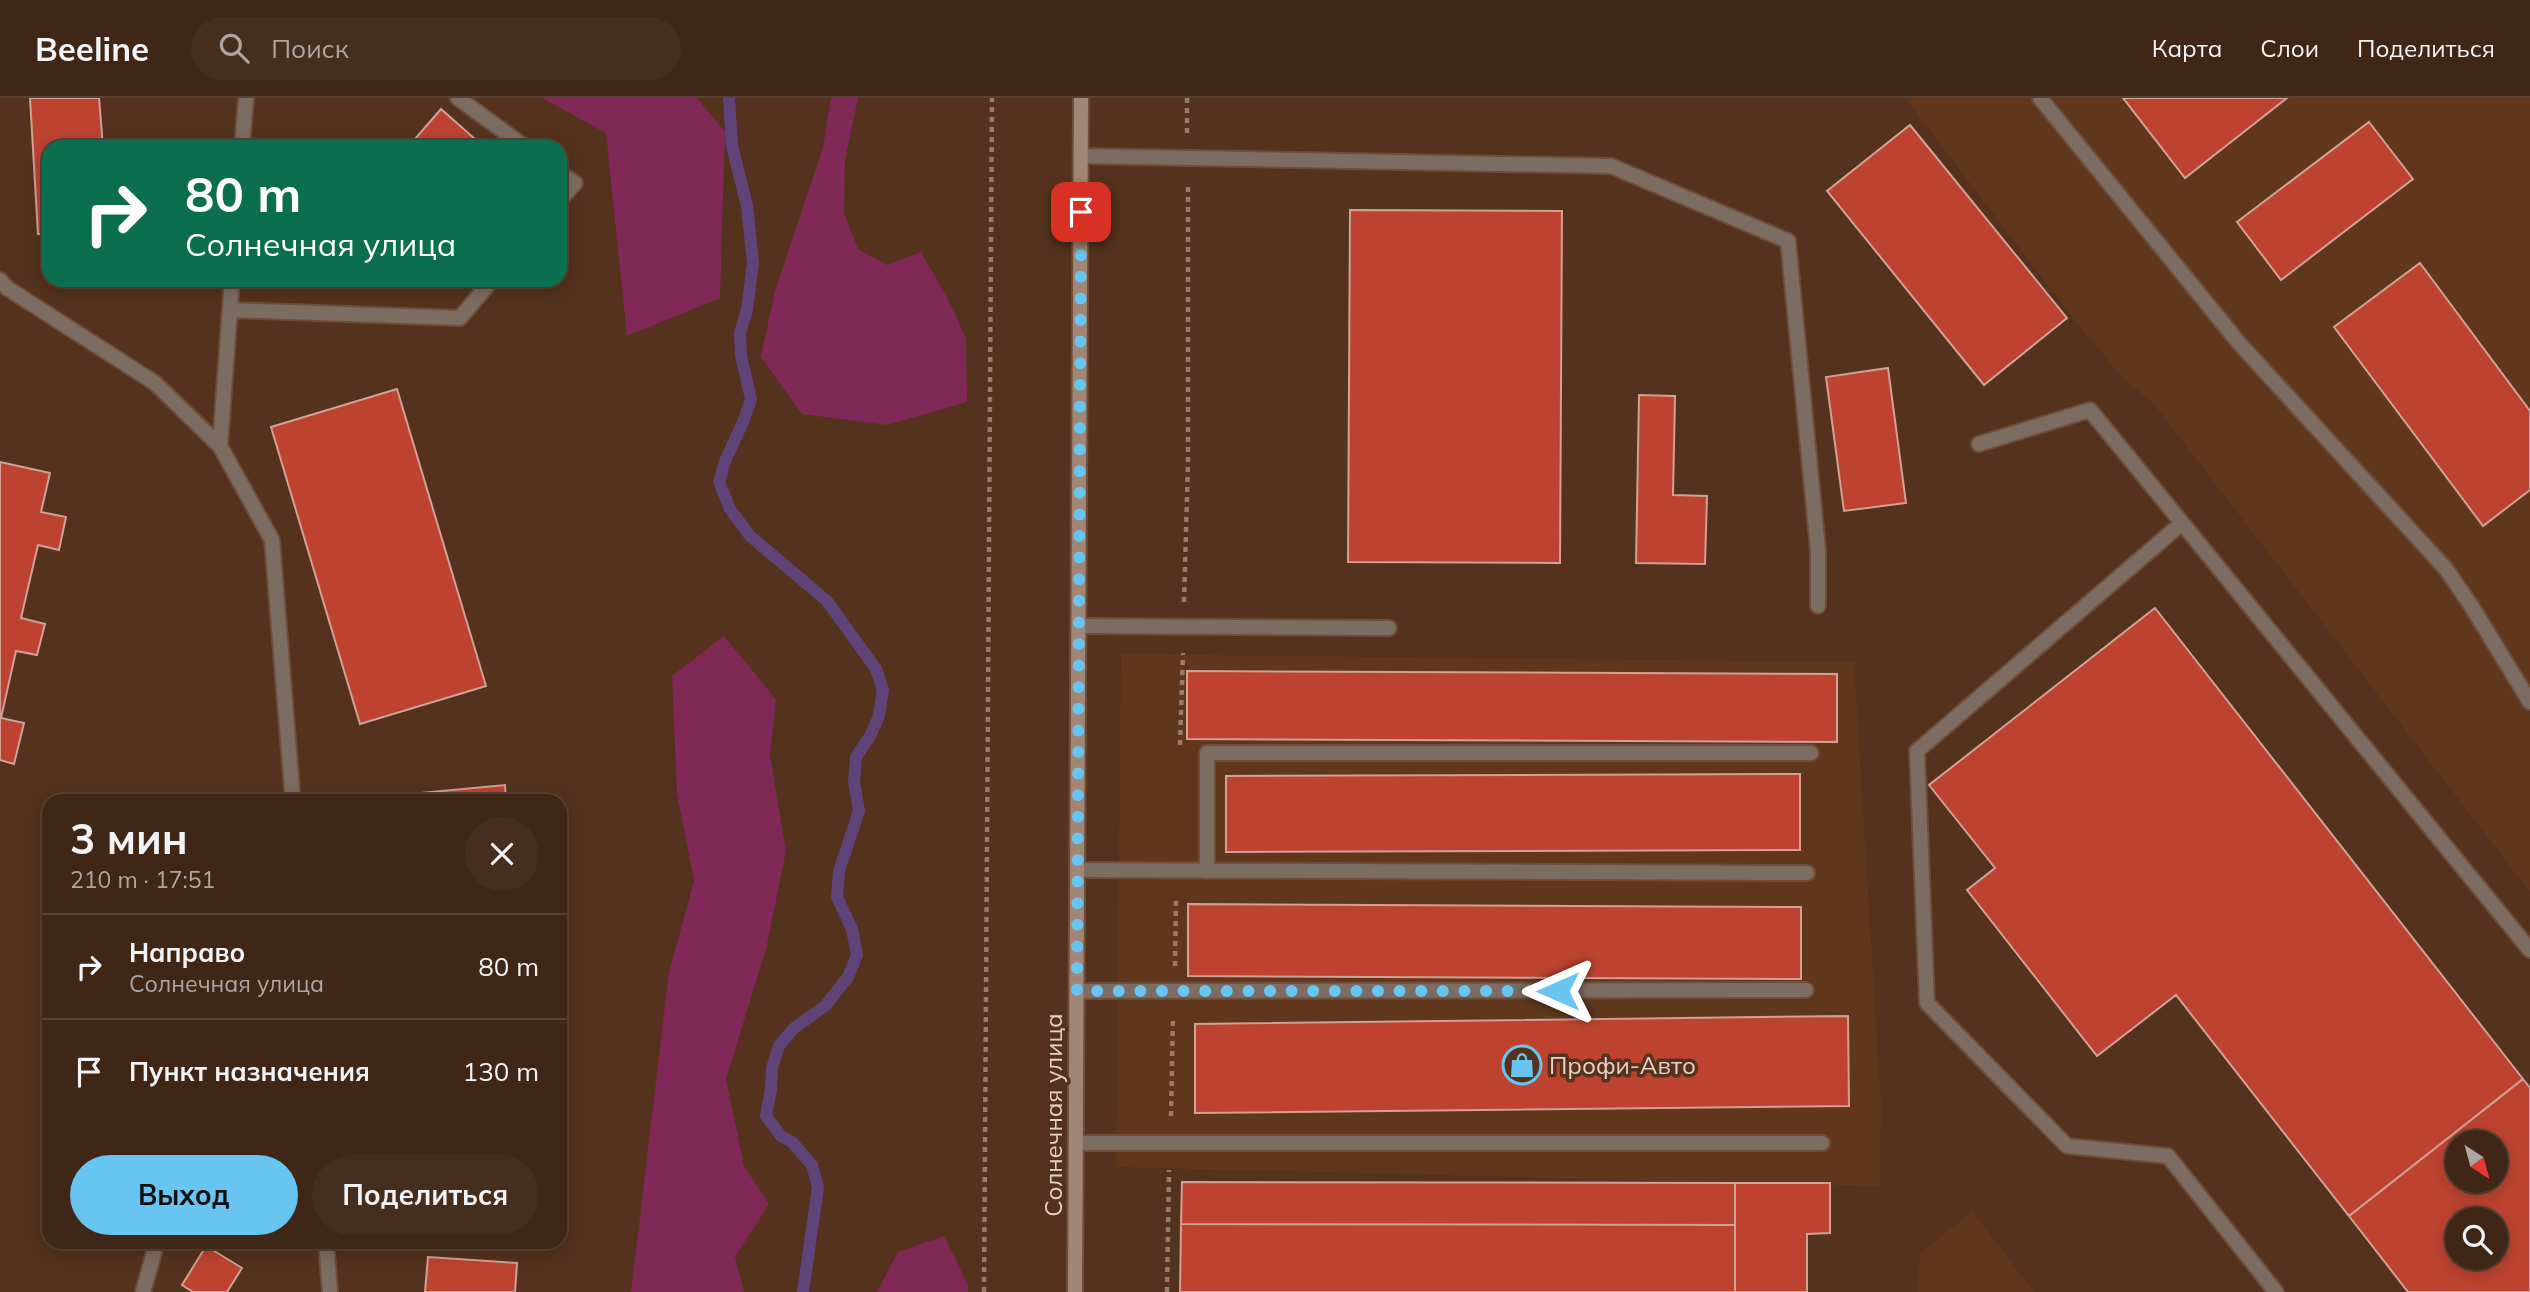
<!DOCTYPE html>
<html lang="ru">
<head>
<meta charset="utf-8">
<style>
	body { margin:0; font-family:Mulish,sans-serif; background:#462e1f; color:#f1f3f6; height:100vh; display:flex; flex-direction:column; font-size:26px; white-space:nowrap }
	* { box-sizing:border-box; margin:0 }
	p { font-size:23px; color:#ada5a1 }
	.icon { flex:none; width:38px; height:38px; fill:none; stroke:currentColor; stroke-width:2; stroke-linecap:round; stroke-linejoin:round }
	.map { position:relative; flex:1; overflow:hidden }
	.side { position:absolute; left:42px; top:696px; width:525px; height:455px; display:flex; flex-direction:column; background:#3f2616; border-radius:21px; box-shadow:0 4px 18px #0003,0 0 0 2px #584335 }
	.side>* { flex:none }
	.top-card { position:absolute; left:42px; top:42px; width:525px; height:147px; border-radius:21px; box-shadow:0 4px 18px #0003,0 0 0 2px #584335; background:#0b6e4f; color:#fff; overflow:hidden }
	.needle { width:46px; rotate:144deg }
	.tools { position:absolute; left:2445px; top:1032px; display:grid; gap:14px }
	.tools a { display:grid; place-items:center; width:63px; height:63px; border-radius:50%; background:#3f2616; box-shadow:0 4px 18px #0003,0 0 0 2px #584335; font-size:35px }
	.pin { position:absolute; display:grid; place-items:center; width:60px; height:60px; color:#fff; margin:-30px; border-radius:14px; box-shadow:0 4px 10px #0006 }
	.me { position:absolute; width:77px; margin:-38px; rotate:270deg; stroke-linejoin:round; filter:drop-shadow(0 0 5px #0008) }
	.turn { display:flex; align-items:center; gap:24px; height:147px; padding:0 28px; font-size:32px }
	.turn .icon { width:91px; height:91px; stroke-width:2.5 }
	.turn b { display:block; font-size:49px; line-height:60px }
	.round { display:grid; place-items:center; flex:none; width:74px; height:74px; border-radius:37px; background:#462e1f }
	.head { display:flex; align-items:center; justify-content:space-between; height:119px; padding:0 28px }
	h1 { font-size:42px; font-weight:700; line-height:52px }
	.button { display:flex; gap:14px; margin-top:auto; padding:14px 28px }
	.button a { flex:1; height:80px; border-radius:42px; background:#68c4f0; color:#111; font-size:28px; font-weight:700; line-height:80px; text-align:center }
	.button a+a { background:#462e1f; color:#f1f3f6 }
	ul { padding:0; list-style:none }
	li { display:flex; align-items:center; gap:21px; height:105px; padding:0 28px; border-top:2px solid #584335 }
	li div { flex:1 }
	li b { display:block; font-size:26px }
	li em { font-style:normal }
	header { display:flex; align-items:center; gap:42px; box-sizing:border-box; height:98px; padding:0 35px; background:#3f2616; border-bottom:2px solid #584335 }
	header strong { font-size:33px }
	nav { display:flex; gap:38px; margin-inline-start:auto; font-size:24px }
	.search { width:490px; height:63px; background:#462e1f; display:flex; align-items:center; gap:18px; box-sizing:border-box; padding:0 24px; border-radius:38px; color:#ada5a1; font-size:26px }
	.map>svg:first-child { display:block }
	.built { fill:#60371d }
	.green { fill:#802856 }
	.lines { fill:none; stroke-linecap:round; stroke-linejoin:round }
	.stream { stroke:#604479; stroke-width:12 }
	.building { fill:#bd4330; stroke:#d1a096; stroke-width:2; fill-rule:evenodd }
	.service-casing { stroke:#6e4e3b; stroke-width:18 }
	.secondary-casing { stroke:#6e4e3b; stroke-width:18 }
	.path { stroke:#987b6a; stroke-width:4.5; stroke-dasharray:5 5; stroke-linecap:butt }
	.service { stroke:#7d6c62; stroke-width:14 }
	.secondary { stroke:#a18676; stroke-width:14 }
	.route { stroke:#68c4f0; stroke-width:12; stroke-dasharray:0 21.6 }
	.labels { text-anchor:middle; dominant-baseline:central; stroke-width:7; stroke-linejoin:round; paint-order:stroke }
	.poi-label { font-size:24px; fill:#e6d0c4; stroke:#54321d; text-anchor:start }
	.street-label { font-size:24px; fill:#e6d0c4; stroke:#54321d }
</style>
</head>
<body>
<header>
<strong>Beeline</strong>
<div class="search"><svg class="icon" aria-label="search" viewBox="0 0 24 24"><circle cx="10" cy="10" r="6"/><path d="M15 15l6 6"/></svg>Поиск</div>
<nav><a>Карта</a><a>Слои</a><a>Поделиться</a></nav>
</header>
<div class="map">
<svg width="2530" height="1194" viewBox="0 0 2530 1194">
	<rect width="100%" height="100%" fill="#54321d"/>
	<!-- built -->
	<path class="built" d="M1905,0H2530V794L2153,305L2125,282L2079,228Z
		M1121,556L1854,564L1881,1004L1880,1088L1116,1069Z
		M1972,1113L2034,1194H1918L1920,1156Z"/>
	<!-- green -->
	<path class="green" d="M542,0H697L725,34L720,200L627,238L606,35Z
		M831,0H858L845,63L844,115L858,151L887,167L921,154L947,199L966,240L967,304L887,327L802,316L761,259L775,193L823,50Z
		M724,538L776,601L770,657L786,753L766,851L726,981L744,1068L769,1106L735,1159L744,1194H631L669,874L694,783L677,695L672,578Z
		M944,1138L969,1189L968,1194H877L898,1154Z"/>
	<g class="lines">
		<!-- stream -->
		<path class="stream" d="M729,0L732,48L747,108L753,165L747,212L740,235L741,258L751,301L744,322L725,363L719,384L730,411L750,438L827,503L876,571L883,592L879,618L870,638L856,659L854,683L859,713L839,773L837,799L852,831L857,857L848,879L825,908L793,931L779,948L772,970L771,991L766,1018L781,1038L792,1044L812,1067L818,1089L803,1194"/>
	</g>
	<!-- building -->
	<path class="building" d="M30,0H99L103,49H49V136H38Z
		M2123,0H2287L2185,80Z
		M441,11L484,49H408Z
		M2369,24L2413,81L2281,182L2237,124Z
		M1910,27L2067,220L1984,287L1827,93Z
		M1350,112L1562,113L1560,465L1348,464Z
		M2420,165L2530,313V392L2483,428L2334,229Z
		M1888,270L1906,405L1844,413L1826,279Z
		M397,291L486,588L360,626L271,329Z
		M1639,297L1675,298L1673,397L1707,398L1705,466L1636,465Z
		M0,364L50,375L41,414L66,419L59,452L38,447L21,520L45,526L37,557L16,553L1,620L24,625L14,666L0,662Z
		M2155,510L2523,981L2349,1118L2176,897L2097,958L1967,792L1995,770L1929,687Z
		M1187,573L1837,576V644L1187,641Z
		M1800,676V752L1226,754V678Z
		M505,687L506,704H368V700Z
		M1188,806L1801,809V881L1188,878Z
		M1848,918L1849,1008L1195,1015V926Z
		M2523,981L2530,990V1194H2408L2349,1118ZM2457,1045H2496V1083H2457ZM2457,1122H2496V1160H2457Z
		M1182,1084L1735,1085V1127L1181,1126Z
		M1735,1085H1830V1135L1807,1136V1194H1735Z
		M1181,1126L1735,1127V1194H1180Z
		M206,1148L242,1170L227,1194H193L182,1187Z
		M428,1159L517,1165L515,1194H425Z"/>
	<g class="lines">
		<defs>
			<path id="service" d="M458,0L525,49
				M2040,0L2239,245L2446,471L2472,509L2530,604
				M242,49L246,0
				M1081,58L1611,68L1788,143L1818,452V508
				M560,75L575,85L560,102
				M0,182L7,190L155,285L220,348L272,442L293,704
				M230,212L460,220L492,182
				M1979,346L2090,312L2530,852
				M220,348L232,182
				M2182,425L1917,653L1927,905L2067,1048L2168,1058L2276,1194
				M1079,528L1389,530
				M1078,772L1807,775
				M1207,773V655H1811
				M1077,893L1806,892
				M1076,1045H1822
				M326,1144L330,1194
				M143,1194L157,1144"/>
			<path id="secondary" d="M1075,1194L1081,0"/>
		</defs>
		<!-- service casing -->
		<use href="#service" class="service-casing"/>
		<!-- secondary casing -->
		<use href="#secondary" class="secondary-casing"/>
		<!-- path -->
		<path class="path" d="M1187,35V0
			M1184,504L1188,364V86
			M1180,647L1183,555
			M1175,868L1176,799
			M1171,1018L1173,918
			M984,1194L992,0
			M1167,1194L1169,1072"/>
		<!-- service -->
		<use href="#service" class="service"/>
		<!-- secondary -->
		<use href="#secondary" class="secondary"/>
	</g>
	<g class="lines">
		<!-- route -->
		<path class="route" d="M1081,114L1077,893H1558"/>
	</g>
	<!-- icons -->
	<defs>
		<symbol id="shop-ring" viewBox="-11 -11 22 22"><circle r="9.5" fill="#54321d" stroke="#68c4f0" stroke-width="1.5"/><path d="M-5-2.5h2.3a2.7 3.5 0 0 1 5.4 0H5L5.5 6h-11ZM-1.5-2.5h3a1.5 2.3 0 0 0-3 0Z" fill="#68c4f0"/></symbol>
	</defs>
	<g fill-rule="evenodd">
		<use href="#shop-ring" x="1500" y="945" width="44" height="44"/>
	</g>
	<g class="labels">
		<!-- poi labels -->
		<g class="poi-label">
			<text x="1549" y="967">Профи-Авто</text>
		</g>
		<!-- street labels -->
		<g class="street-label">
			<text transform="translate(1053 1017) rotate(-90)">Солнечная улица</text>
		</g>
	</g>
</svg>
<div class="tools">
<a><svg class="needle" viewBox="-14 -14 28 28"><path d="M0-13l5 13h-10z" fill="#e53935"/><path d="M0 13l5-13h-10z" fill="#ada5a1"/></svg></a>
<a><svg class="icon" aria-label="search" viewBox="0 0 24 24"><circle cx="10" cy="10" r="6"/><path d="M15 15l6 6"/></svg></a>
</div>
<div class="pin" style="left:1081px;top:114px;background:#d93025"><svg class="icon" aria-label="arrive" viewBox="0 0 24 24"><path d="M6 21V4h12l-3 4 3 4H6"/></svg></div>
<svg class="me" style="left:1558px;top:893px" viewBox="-20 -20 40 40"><path d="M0-17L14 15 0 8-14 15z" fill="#68c4f0" stroke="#fff" stroke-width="4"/></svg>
<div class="top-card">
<div class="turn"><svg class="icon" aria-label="right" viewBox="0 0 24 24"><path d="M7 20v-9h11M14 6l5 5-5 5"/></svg><div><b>80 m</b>Солнечная улица</div></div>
</div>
<section class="side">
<div class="head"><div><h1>3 мин</h1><p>210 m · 17:51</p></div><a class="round"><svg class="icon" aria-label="close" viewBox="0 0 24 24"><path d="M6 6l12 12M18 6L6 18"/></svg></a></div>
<ul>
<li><svg class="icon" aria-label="right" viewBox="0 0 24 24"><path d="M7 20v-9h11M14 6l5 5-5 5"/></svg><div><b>Направо</b><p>Солнечная улица</p></div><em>80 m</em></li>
<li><svg class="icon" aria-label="arrive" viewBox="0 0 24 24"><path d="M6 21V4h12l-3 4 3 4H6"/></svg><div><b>Пункт назначения</b></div><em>130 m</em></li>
</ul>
<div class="button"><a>Выход</a><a>Поделиться</a></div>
</section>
</div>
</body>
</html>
